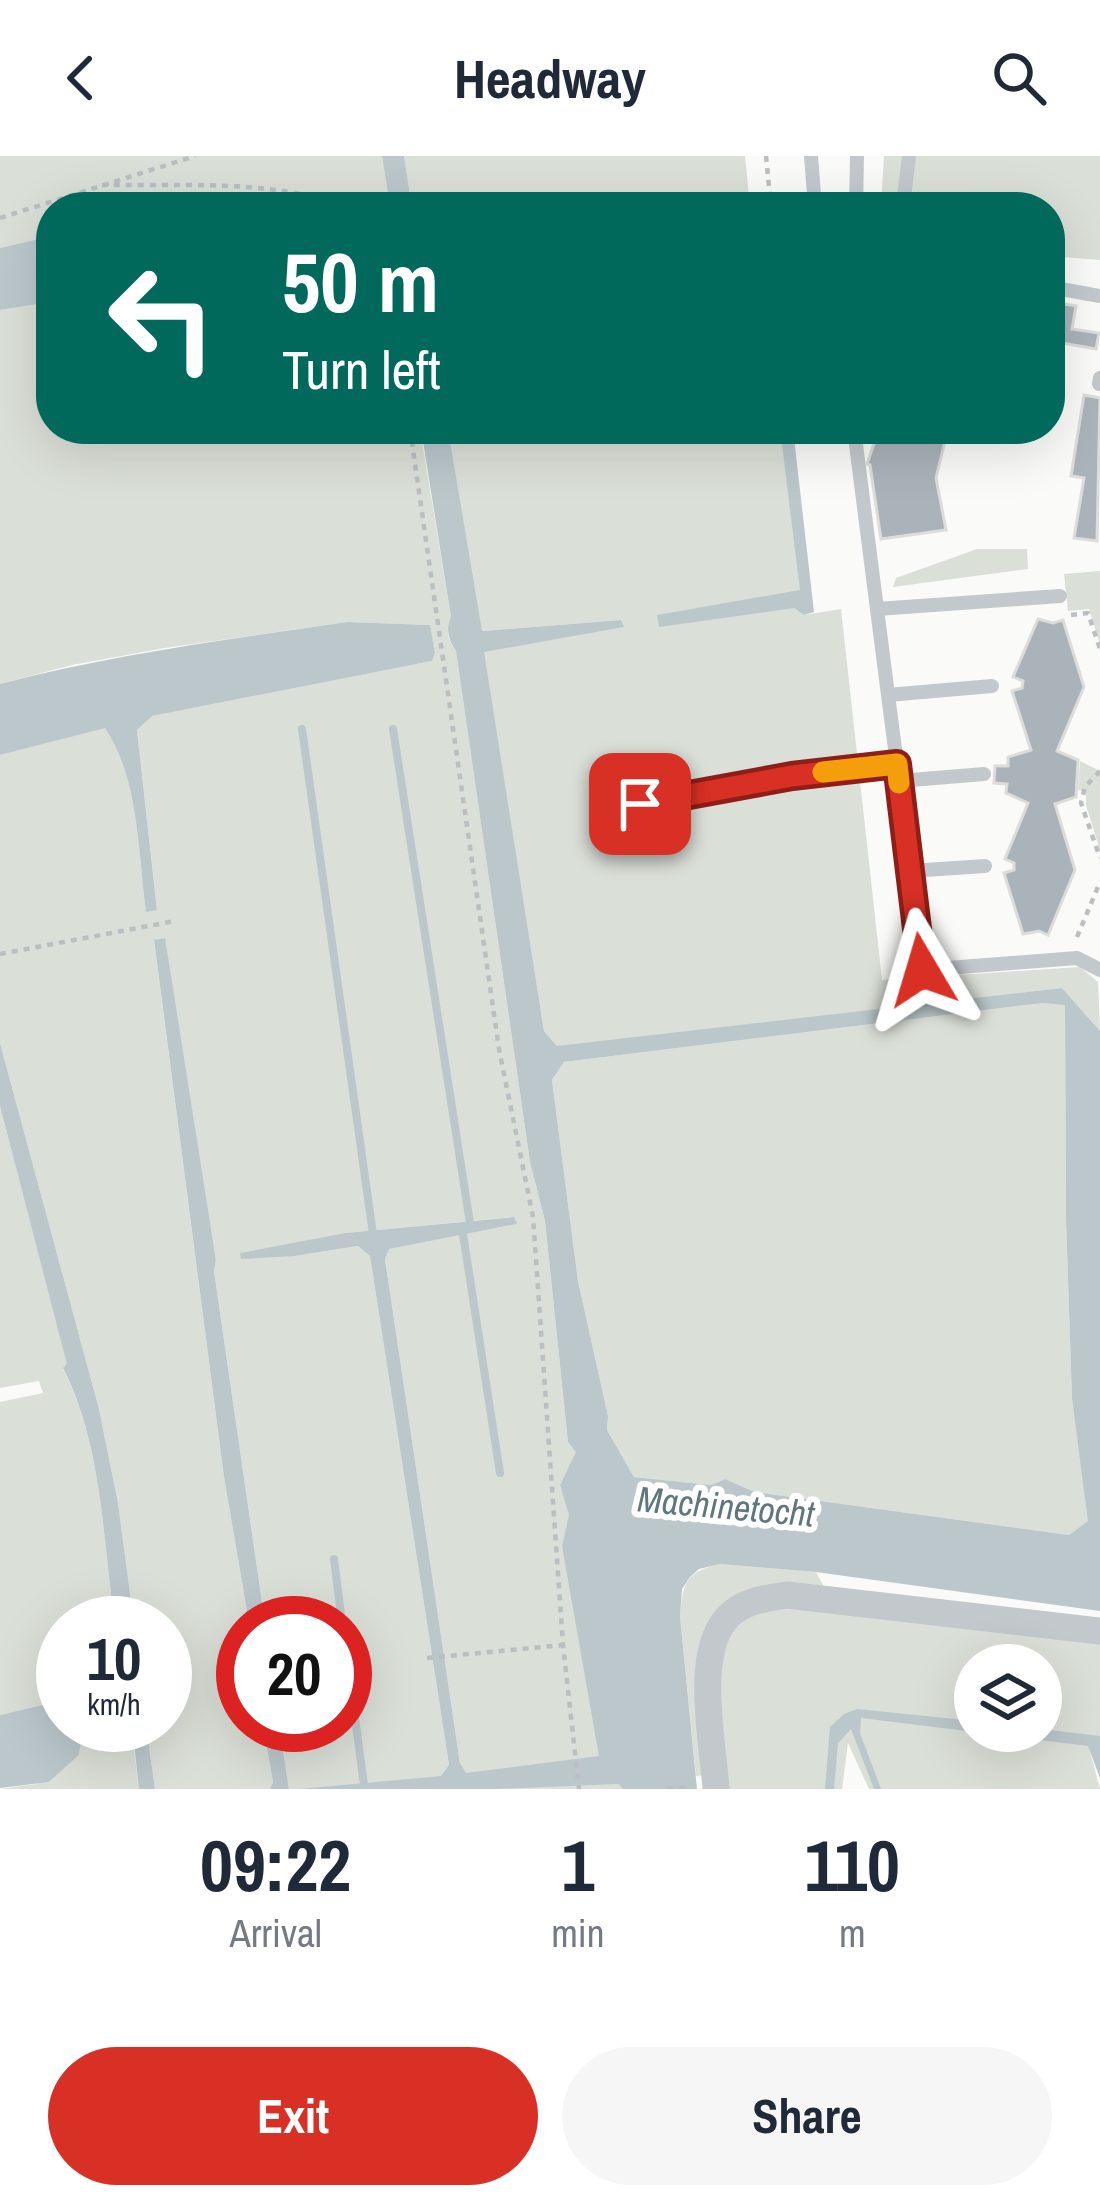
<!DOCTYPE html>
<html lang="en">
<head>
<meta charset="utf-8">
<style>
	body { margin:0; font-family:"Archivo Narrow",sans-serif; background:#f6f6f7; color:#1f2937; height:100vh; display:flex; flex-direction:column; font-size:45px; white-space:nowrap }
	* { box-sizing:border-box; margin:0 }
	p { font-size:39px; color:#747a83 }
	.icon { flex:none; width:66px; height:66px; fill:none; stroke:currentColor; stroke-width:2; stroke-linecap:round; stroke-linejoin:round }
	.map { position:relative; height:1633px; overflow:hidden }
	.sheet { display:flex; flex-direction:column; background:#fff; flex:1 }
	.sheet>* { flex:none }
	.guide { position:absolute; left:36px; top:36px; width:1029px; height:252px; border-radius:48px; box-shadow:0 12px 48px #0002; background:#00695c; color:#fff; overflow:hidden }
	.tools { position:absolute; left:954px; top:1488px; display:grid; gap:24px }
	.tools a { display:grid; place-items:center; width:108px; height:108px; border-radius:50%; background:#fff; box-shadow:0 12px 48px #0002; font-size:60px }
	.speed { position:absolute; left:36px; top:1440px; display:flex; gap:24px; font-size:60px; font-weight:700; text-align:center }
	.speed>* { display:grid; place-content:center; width:156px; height:156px; border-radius:50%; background:#fff; box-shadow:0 12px 48px #0002; line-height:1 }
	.speed small { font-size:30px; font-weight:400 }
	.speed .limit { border:18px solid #d22; background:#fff; color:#111 }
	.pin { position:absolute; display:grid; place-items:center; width:102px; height:102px; color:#fff; margin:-51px; border-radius:24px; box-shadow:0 6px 18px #0006 }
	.me { position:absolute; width:132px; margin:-66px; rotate:353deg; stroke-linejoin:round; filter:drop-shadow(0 0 9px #0008) }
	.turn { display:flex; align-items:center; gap:42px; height:252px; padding:0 48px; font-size:54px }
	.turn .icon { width:156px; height:156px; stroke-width:2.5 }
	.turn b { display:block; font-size:84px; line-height:102px }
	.eta { display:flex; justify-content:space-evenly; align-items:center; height:204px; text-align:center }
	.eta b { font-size:72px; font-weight:700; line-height:84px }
	.button { display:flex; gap:24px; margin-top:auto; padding:24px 48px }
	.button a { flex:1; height:138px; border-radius:72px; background:#d93025; color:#fff; font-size:48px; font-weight:700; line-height:138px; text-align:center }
	.button a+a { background:#f6f6f7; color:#1f2937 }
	header { display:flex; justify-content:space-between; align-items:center; height:156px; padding:0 48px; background:#fff; font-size:54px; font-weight:700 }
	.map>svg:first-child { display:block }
	.green { fill:#dadfd7; fill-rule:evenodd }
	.water { fill:#bbc7cb; fill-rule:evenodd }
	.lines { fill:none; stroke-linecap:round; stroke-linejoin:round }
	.stream { stroke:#bbc7cb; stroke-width:8 }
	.building { fill:#aab3b9; stroke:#dcdcda; stroke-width:3 }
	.path { stroke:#bbbfc2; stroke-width:4.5; stroke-dasharray:6 6; stroke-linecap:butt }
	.lane { stroke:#c3c8cc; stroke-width:14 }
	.street { stroke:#c3c8cc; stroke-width:27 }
	.route-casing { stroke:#8d1f18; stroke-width:30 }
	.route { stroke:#d93025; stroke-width:21 }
	.slow { stroke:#f59e0b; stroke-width:21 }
	.labels { text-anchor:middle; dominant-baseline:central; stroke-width:12; stroke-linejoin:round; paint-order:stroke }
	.water-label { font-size:36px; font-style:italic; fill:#60757c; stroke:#fff }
</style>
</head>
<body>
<header><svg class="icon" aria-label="back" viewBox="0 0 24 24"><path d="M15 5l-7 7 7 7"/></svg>Headway<svg class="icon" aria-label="search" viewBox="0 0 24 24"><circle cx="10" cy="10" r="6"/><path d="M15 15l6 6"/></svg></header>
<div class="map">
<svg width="1100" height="1633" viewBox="0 0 1100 1633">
	<rect width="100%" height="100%" fill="#fafaf8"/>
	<!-- green -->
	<path class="green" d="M0,0H382L390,51H51V80L0,92Z
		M404,0H745L750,51H412Z
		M884,0H1100V104L1050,100V51H881Z
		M51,146V273H420L451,461C445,471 448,486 456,495L530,1006L545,1065L568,1286L577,1296L560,1329L570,1359L562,1390L623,1633H289L279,1569H345V1467H265L214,1115L216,1104L164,782L154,785L224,1321L249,1467H243V1569H263L273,1626L270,1633H155L146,1569H165V1467H134L118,1347L99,1253L0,887V599L105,571C139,622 138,696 146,755L157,753L137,574L151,560L432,505L435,497L429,469L347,466L165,492L72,509L0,528V154ZM513,1061L516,1068L388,1093L385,1103L460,1607L465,1616L442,1619L449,1609L370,1100L359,1090L295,1100L241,1097L345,1077Z
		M448,273H780L801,434L793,438L794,452L804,459L841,453L882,824L1080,811L1098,826L1100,875L1062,832L558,891L544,875L483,495L623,471L621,464L481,475Z
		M977,393H1027L1028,413L893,431L896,422Z
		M1100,415V488L1089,453L1068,455L1064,418Z
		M1080,605L1100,615V694L1086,649V636L1078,634Z
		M1043,847L1065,848L1066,1064L1072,1243L1089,1365L1069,1379L755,1336L725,1323L711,1329L634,1321L607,1274L608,1260L578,1125L552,924L564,906Z
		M0,950L68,1209L63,1213C103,1291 102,1382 115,1467H63V1553L46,1548L0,1559V1246L43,1237L39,1225L0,1232Z
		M720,1408L816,1416L824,1431L714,1461L706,1619L696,1620L680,1460C683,1426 686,1416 720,1408Z
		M793,1450L1100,1485V1595L1089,1592L1100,1633H869L848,1587L842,1633H726C723,1590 702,1489 740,1462C756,1451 774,1451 793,1450ZM975,1509H1041V1575H975Z
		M82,1569H131L139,1633H0L49,1626L79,1599Z"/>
	<!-- water -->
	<path class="water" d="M382,0H404L412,51H390Z
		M51,80V146L0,154V92Z
		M421,273H448L482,475L621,464L624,471L484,496L544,875L557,890L1062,832L1100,875V1455L816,1416L720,1408L699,1413L690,1421L682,1433L680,1460L697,1633H623L619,1628L494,1633H300L441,1620L449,1609L370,1100L358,1090L295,1100L241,1103L240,1097L345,1077L514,1061L517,1068L389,1093L385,1103L460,1607L466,1617L599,1600L562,1390L569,1359L560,1329L576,1296L568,1286L545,1065L530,1006L456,495C449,486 445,471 451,461ZM1043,847L1065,849L1066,1064L1072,1243L1088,1365L1069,1379L755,1336L725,1323L711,1329L634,1321L607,1274L608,1260L578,1125L552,924L564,906Z
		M780,273H793L814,456L804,459L794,452L659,471L657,459L800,434Z
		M347,466L430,469L435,497L432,505L152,560L137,574L157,754L146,756C138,697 139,622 105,572L0,599V528C114,498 231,483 347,466Z
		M165,782L216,1104L214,1115L265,1467H249L224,1321L154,784Z
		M0,887L99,1253L118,1347L134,1467H115C102,1382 103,1291 63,1212L67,1208L0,950Z
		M46,1548L63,1553V1569L83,1571L79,1599L49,1626L0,1632V1559Z
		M857,1553L975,1565V1575L1041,1573L1100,1580V1622L1088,1590L861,1562L860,1577L881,1633H874L851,1573L838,1587L834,1633H825L830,1571L844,1558Z
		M132,1569H146L155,1633H139Z
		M263,1569H279L289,1633H270L273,1626Z"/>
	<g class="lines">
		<!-- stream -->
		<path class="stream" d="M302,573L373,1078
			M393,573L470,1067
			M463,1078L500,1317
			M334,1403L342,1467
			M345,1487L364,1629"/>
	</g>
	<!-- building -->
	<path class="building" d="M1053,146L1076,150L1072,173L1099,177L1096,193L1062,187L1063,182L1050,180Z
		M1084,239L1100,242L1097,385L1074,382L1084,322L1071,320Z
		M879,273H948L936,322L946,374L881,383L870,309L867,308Z
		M1038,463L1053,467L1063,464L1084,531L1057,595L1078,604L1076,641L1055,648L1075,714L1048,779L1039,775L1023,778L1004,717L1014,714V707L1005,703L1028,647L1006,637L1007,628L994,627L995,610H1008V601L1031,594L1012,535L1022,532L1023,525L1013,521Z"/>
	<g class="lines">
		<!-- path -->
		<path class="path" d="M766,0L771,51
			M102,29C183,30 272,23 349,51
			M0,62L195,0
			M410,273L499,893L533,1061L563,1489L579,1633
			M1071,459L1088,457L1100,493
			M1100,615L1085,631L1081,647L1100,702
			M1077,781L1100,726
			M0,798L175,765
			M427,1502L563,1489
			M667,1633L691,1631"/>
		<!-- lane -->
		<path class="lane" d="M811,0L815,51
			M819,51L856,47
			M856,51L857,0
			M903,51L909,0
			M1050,131L1100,140
			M1099,228L1100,222
			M854,273L877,453
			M888,539L877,453L1060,440
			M897,608L888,539L992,530
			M640,648L792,620L897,608L899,625
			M985,710L910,715L922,814L1077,802L1100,814
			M910,715L899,625L984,618"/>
		<!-- street -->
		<path class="street" d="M716,1633C713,1587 694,1500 726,1463C741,1445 766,1442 787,1439L1100,1475"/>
	</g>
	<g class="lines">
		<defs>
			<path id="route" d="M640,648L792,620L897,608L922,814"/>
		</defs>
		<!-- route casing -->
		<use href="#route" class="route-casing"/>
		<!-- route -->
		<use href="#route" class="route"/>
		<!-- slow -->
		<path class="slow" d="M823,616L897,608L899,627"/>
	</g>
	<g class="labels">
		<!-- water labels -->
		<g class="water-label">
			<text transform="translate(726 1350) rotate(5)">Machinetocht</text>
		</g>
	</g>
</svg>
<div class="tools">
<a><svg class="icon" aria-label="layers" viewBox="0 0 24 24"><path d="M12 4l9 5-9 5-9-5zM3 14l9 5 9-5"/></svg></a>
</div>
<div class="speed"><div>10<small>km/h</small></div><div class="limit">20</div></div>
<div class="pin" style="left:640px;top:648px;background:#d93025"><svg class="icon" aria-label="arrive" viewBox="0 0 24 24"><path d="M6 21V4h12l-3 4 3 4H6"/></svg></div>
<svg class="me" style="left:922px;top:814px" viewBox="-20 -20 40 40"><path d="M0-17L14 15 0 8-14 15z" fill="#d93025" stroke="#fff" stroke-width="4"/></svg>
<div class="guide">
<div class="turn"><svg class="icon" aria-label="left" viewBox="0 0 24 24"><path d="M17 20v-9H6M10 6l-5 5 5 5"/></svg><div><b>50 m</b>Turn left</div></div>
</div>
</div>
<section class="sheet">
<div class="eta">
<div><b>09:22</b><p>Arrival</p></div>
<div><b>1</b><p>min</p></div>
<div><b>110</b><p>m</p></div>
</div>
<div class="button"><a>Exit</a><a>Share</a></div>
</section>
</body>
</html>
